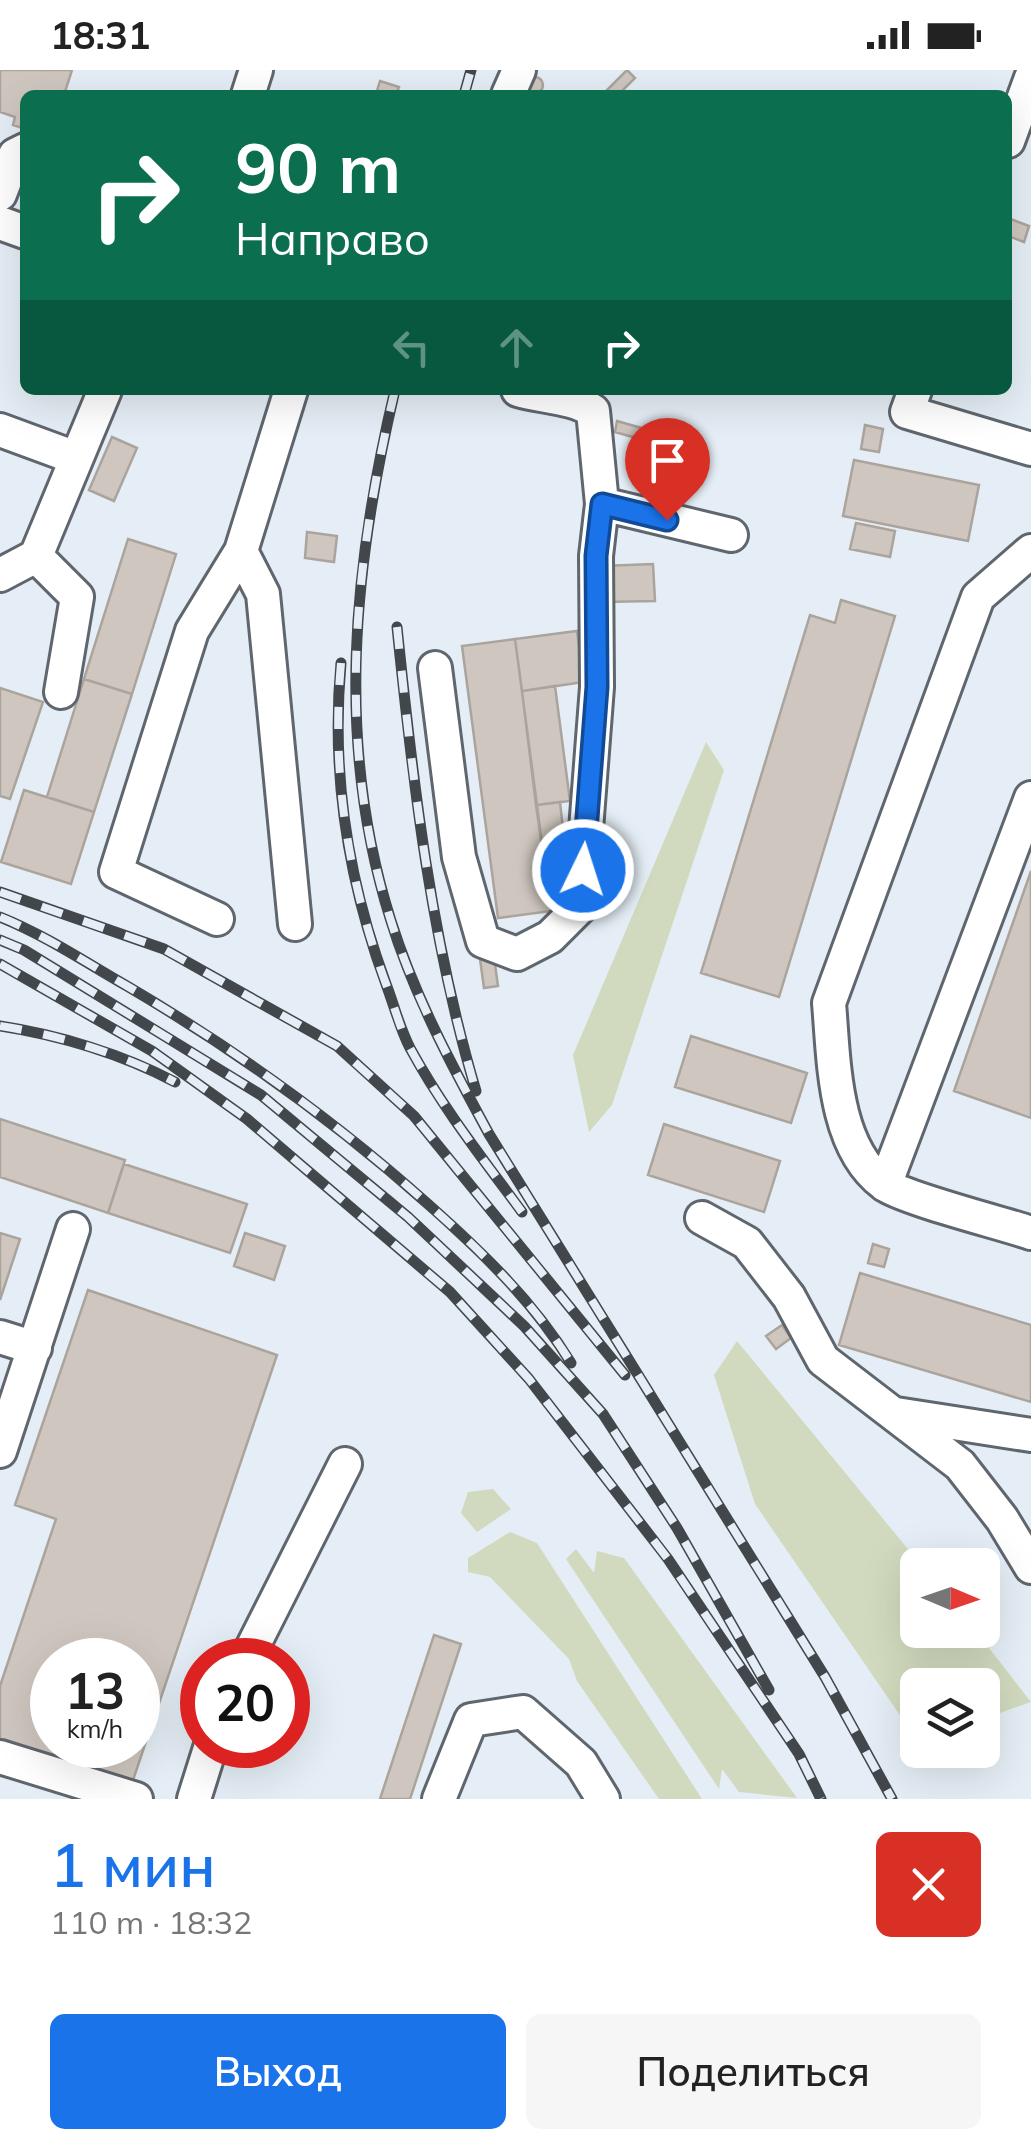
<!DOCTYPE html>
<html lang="ru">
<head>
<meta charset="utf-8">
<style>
	body { margin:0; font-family:Mulish,sans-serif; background:#f6f6f6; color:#222; height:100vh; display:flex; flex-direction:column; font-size:38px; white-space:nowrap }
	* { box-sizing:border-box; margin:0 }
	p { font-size:32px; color:#767676 }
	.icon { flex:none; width:55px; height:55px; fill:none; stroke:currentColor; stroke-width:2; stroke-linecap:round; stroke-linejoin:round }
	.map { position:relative; height:1729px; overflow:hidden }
	.drawer { display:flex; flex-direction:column; background:#fff; flex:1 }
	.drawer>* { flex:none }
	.hud { position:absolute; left:20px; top:20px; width:992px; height:305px; border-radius:15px; box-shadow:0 10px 40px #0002; background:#0b6e4f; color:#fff; overflow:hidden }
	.needle { width:65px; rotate:92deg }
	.buttons { position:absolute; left:900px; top:1478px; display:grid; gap:20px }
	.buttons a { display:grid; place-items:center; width:100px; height:100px; border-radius:15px; background:#fff; box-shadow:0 10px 40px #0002; font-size:50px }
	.speed { position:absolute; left:30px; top:1568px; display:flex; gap:20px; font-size:50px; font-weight:700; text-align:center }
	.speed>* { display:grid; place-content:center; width:130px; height:130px; border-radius:50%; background:#fff; box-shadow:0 10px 40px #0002; line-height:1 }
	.speed small { font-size:25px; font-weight:400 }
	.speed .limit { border:15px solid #d22; background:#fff; color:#111 }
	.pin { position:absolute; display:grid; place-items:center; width:85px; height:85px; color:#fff; margin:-102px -42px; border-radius:50% 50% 50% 0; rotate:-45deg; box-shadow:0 0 10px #0007 }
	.pin .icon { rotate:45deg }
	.me { position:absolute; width:110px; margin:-55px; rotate:4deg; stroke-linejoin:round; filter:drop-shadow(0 0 8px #0008) }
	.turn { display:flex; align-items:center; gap:35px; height:210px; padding:0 50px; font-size:45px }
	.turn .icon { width:130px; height:130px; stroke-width:2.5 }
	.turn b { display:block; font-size:70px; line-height:85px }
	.lanes { display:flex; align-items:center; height:95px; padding:0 50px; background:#0003; justify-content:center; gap:50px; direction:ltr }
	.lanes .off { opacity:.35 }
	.round { display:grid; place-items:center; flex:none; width:105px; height:105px; border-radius:15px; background:#f6f6f6 }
	.headline { display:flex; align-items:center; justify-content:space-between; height:170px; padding:0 50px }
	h1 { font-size:60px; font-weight:600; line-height:75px; color:#1a73e8 }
	.primary-button { display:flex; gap:20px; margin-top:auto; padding:20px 50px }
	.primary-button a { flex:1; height:115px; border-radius:15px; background:#1a73e8; color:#fff; font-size:40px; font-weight:600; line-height:115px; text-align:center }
	.primary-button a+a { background:#f6f6f6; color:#222 }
	.status { display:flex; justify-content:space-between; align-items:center; height:70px; padding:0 50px; background:#fff; direction:ltr }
	.status svg { height:28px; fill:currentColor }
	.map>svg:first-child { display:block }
	.green { fill:#d1dabe }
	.building { fill:#cfc7bf; stroke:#aba49c; stroke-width:2.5; fill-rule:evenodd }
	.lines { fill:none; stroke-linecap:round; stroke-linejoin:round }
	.minor-casing { stroke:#5f666e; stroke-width:38 }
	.minor { stroke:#fff; stroke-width:32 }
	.rail-casing { stroke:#42474b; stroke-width:11 }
	.rail { stroke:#e5eef6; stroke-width:8; stroke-dasharray:22; stroke-linecap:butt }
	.route-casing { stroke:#114b97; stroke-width:25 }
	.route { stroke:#1a73e8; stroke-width:18 }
</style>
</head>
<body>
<div class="status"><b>18:31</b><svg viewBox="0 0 49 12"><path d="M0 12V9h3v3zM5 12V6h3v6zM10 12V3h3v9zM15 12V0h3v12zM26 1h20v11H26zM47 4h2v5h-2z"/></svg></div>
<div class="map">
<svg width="1031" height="1729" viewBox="0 0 1031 1729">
	<rect width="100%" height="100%" fill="#e5eef6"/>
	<!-- green -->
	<path class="green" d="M706,672L724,700L612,1035L589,1062L573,985Z
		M737,1271L921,1495H918V1560H975L1031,1632L983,1649L982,1615H918L917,1670L755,1434L714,1305Z
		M493,1419L511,1439L477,1462L461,1443L468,1422Z
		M510,1462L537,1473L702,1729H659L577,1611L569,1589L490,1507L468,1502V1488Z
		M576,1479L594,1503L597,1481L624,1488L797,1728L739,1722L722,1699L719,1719L566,1489Z"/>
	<!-- building -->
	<path class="building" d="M0,0H72L64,25H25V59L13,55L15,47L0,42Z
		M627,0L635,8L618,25H602Z
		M527 15a8 8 0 1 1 16 0a8 8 0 1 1-16 0Z
		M380,11L399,17L396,25L376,24Z
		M1008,148L1029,156L1024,172L1008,166Z
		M617,351L645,359L643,370L615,362Z
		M865,355L883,359L879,382L861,379Z
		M112,367L137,378L114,431L89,420Z
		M854,390L979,415L968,471L843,446Z
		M856,453L895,461L890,487L850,479Z
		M307,462L337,466L334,492L305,488Z
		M128,469L176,484L132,624L84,609Z
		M653,494L655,531L603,532L602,496Z
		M841,530L895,546L779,927L701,903L810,545L835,553Z
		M577,561L584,612L522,621L515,569Z
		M515,569L551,841L498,848L462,576Z
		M84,609L132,624L94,742L47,727Z
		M555,616L570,731L536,735L522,621Z
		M0,618L43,632L10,729L0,726Z
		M24,720L94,742L71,814L1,792Z
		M560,732L570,822L549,825L536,735Z
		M1031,801V1048L954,1021Z
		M494,887L498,916L484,918L480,889Z
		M691,966L807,1003L791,1053L675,1017Z
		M0,1049L125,1090L108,1143L0,1107Z
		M664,1054L780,1091L764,1142L648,1105Z
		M124,1094L247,1134L230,1183L108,1143Z
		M0,1163L20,1169L0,1230Z
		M245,1163L285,1176L274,1210L234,1196Z
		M873,1174L889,1179L884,1197L868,1193Z
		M860,1203L1031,1255V1332L839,1275Z
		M88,1220L277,1285L132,1713L0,1668V1616L56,1449L15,1435ZM52,1590H138V1675H52Z
		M782,1255L791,1268L776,1279L766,1266Z
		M434,1565L461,1574L410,1729H380Z"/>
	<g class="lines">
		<defs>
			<path id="minor" d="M248,25L256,0
				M508,25L519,0
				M1008,71L1031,8
				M0,124L15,85L25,80
				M0,153L25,162
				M915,320L907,342L1031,379
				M0,360L76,388
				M602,434L731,465
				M241,481L263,524L295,854
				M1031,481L978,527L829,933C834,990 833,1076 884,1114C902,1128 1002,1153 1031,1163
				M36,486L77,527L61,622
				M0,505L36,486L105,320
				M435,598L459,787L483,871L517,884L550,867L580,837L597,617L596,486L602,434L593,341C574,327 541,327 518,320
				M217,849L116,802L192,561L241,481L291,320
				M885,1115L1031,728
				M702,1148L747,1173L789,1227L823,1290L960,1395L1002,1449L1031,1497
				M0,1267L35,1278
				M896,1344L1031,1365
				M0,1381L73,1159
				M246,1590L345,1394
				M0,1687L136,1729
				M194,1729L211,1675
				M439,1729L471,1650L523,1642L581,1693L603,1729"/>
		</defs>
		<!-- minor casing -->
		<use href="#minor" class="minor-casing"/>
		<!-- minor -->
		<use href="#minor" class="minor"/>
		<defs>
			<path id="rail" d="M464,25L471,0
				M395,320C353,497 335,675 391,851C414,925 452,996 489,1064L825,1607L892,1729
				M397,557C413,713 431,870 476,1021
				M341,593C331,702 348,811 386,914C394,935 400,959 410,978C442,1037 483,1089 522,1142
				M0,822L164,879L337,976L414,1046L625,1305
				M0,847C45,865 85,892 127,916C236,980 335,1051 429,1135C483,1183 533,1231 571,1293
				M0,870L24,880L261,1025L408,1147L524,1256L603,1344L677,1458L769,1620
				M0,894L152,981L247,1049L450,1222L529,1309L668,1489L799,1684L821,1729
				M0,956C59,965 122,984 175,1012"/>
		</defs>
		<!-- rail casing -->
		<use href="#rail" class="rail-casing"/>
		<!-- rail -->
		<use href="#rail" class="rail"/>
	</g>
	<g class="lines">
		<defs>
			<path id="route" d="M583,800L597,617L596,486L602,434L667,450"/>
		</defs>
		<!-- route casing -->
		<use href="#route" class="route-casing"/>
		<!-- route -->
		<use href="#route" class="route"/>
	</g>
</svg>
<div class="buttons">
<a><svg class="needle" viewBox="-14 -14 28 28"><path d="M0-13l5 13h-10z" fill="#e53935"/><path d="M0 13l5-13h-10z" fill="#767676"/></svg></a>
<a><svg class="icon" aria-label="layers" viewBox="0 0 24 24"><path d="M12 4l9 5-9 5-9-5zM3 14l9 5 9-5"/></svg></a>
</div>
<div class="speed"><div>13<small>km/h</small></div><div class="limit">20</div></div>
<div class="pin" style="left:667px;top:450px;background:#d93025"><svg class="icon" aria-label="arrive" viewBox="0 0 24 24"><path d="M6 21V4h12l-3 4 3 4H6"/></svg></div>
<svg class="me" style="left:583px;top:800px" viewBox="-20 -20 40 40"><circle r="17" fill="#1a73e8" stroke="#fff" stroke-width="3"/><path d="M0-11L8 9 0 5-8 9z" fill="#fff"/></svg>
<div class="hud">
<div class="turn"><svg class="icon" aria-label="right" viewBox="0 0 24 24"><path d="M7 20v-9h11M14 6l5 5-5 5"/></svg><div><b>90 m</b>Направо</div></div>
<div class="lanes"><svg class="icon off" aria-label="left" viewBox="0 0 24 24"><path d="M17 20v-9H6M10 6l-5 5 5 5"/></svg><svg class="icon off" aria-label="ahead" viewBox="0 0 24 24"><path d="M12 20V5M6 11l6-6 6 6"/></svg><svg class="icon" aria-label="right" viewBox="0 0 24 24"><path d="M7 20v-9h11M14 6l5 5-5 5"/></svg></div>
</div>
</div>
<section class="drawer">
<div class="headline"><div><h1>1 мин</h1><p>110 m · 18:32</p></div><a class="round" style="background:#d93025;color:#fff"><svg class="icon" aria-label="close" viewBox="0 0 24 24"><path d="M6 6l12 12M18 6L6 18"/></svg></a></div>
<div class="primary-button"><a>Выход</a><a>Поделиться</a></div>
</section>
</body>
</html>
